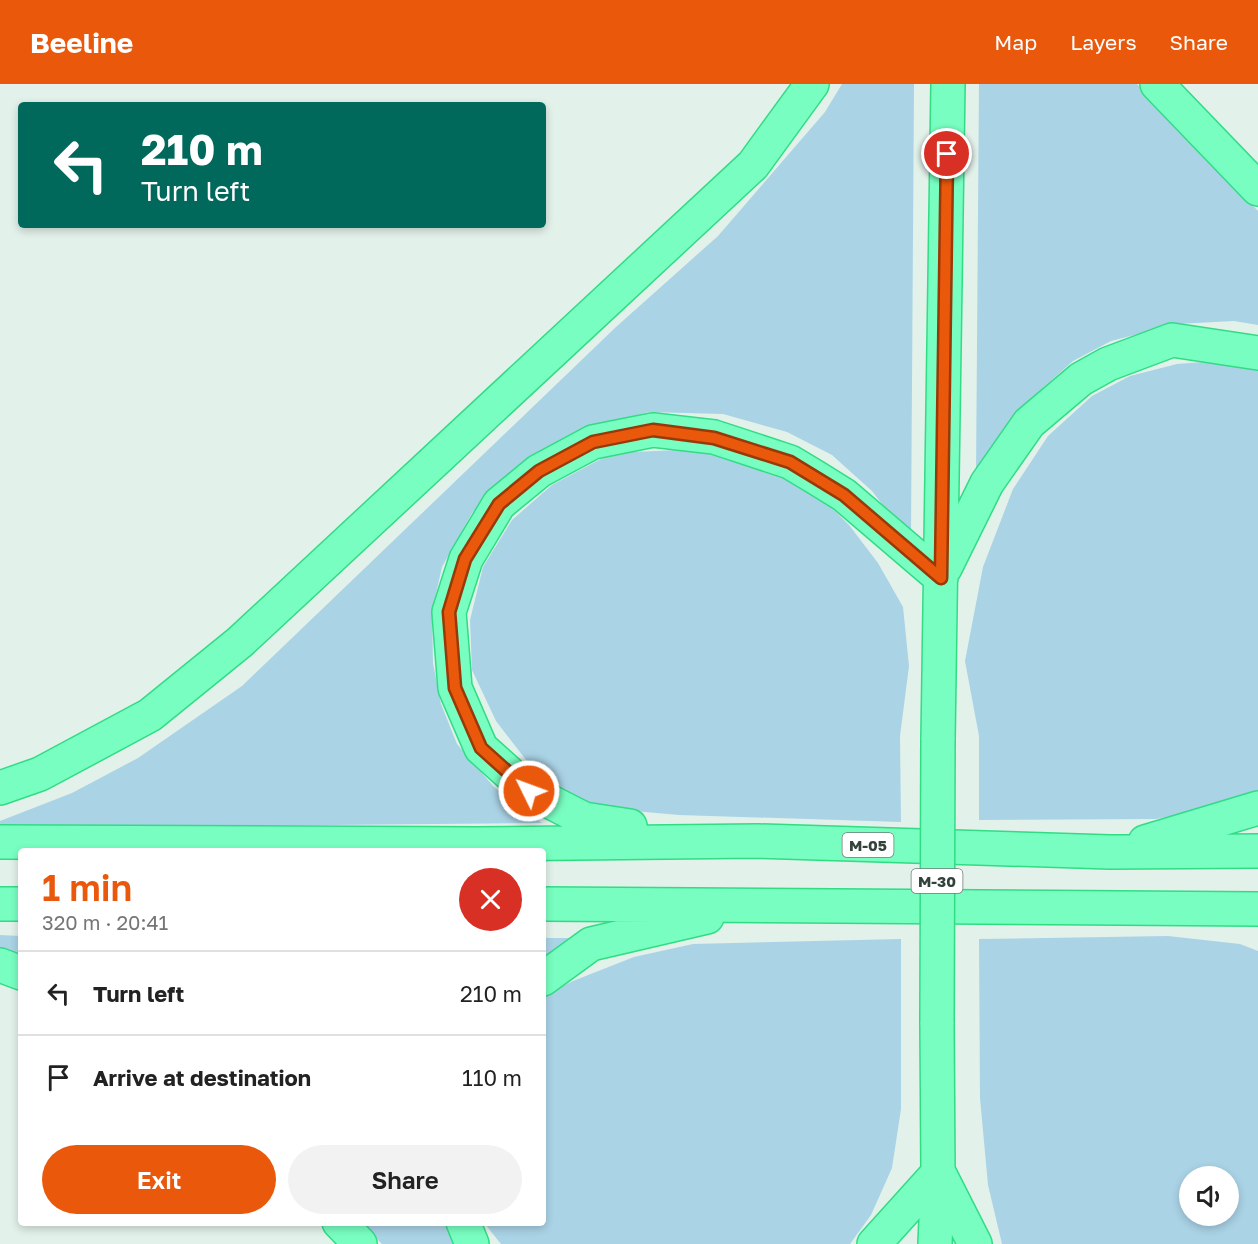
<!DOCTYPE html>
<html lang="en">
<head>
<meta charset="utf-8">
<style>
	body { margin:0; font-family:"Golos Text",sans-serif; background:#f2f2f2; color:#222; height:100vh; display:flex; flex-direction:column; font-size:22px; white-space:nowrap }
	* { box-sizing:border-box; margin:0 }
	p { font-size:20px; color:#767676 }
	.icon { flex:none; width:33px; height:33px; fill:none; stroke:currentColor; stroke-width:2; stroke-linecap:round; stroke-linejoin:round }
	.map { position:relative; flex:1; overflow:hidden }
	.side { position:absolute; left:18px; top:764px; width:528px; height:378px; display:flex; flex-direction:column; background:#fff; border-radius:6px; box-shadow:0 3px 9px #0003 }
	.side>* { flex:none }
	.top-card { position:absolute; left:18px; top:18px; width:528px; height:126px; border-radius:6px; box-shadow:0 3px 9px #0003; background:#00695c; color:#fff; overflow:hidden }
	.fabs { position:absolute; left:1179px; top:1082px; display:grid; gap:12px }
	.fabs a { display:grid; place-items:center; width:60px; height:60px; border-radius:50%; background:#fff; box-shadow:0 3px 9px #0003; font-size:30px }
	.pin { position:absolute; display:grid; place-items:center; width:51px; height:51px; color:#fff; margin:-26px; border:3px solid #fff; border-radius:50%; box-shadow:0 2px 6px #0007 }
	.me { position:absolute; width:66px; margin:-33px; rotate:312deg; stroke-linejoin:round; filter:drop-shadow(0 0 4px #0008) }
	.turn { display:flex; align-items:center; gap:21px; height:126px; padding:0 24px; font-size:27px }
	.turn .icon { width:78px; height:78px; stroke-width:2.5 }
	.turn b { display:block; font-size:42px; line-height:51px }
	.round { display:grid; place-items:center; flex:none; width:63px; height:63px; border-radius:32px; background:#f2f2f2 }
	.summary { display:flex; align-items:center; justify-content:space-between; height:102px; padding:0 24px }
	h1 { font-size:36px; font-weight:600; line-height:45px; color:#ea580c }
	.cta { display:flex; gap:12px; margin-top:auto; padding:12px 24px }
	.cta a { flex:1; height:69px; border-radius:36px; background:#ea580c; color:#fff; font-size:24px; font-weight:600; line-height:69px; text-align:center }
	.cta a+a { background:#f2f2f2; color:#222 }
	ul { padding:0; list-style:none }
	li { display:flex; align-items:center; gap:18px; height:84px; padding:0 24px; border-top:2px solid #e0e0e0 }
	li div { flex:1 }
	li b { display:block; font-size:22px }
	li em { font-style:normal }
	header { display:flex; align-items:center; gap:36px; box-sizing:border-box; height:84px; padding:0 30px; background:#ea580c; color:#fff }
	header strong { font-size:28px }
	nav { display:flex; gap:33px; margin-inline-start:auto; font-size:21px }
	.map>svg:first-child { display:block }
	.green { fill:#aad3e6; fill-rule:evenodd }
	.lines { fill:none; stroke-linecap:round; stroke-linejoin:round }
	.trunk-casing { stroke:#31dc85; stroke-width:36 }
	.trunk { stroke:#78fec1; stroke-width:33 }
	.trunk-bridge-casing { stroke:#31dc85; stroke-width:36; stroke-linecap:butt }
	.trunk-bridge { stroke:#78fec1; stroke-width:33 }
	.route-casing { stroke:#983908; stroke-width:15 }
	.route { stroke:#ea580c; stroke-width:10 }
	.labels { text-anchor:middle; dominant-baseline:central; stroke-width:5; stroke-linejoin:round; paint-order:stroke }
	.shield { fill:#fff; stroke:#707b75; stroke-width:1.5 }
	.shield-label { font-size:15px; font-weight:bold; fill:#33423a }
</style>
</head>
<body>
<header>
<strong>Beeline</strong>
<nav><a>Map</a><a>Layers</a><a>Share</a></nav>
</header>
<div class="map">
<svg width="1258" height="1160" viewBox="0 0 1258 1160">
	<rect width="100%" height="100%" fill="#e2f1ea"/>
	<!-- green -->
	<path class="green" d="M842,0H914L911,449L905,450L872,407L832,371L787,348L723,330L648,328L576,348L511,388L472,429L442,483L432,527L433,579L441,620L457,660L494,703L542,739L0,744V737L72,709L138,674L242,602L616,243L718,152L825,28Z
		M979,0H1137L1258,127V241L1234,237L1177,240L1111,257L1073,277L1018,326L976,392Z
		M1216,277L1258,283V714L1156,735L979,736V652L965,577L983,483L1013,405L1048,352L1092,312L1130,292L1177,280Z
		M699,365L758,380L813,405L849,441L878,479L903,523L909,582L900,652L901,738L679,731L589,723L533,685L496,637L472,586L470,536L483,483L512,436L552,401L612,369Z
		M0,851L21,852V877L0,868Z
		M1168,852L1240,860L1258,867V1160H1002L988,1101L980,1014L979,855ZM1190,1092H1228V1131H1190Z
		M543,854H574L543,873Z
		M901,855V1025L892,1084L871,1131L850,1160H501L485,1140L543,1138V912L573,897L634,873L693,860Z
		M361,1139H446L457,1160H382Z"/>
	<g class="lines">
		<defs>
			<path id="trunk" d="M1157,0L1258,105
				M945,484L987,399L1029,339L1081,295L1108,280L1172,256L1258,269
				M938,656L948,0
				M0,704L40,690L150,631L240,558L753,81L812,0
				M630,742L584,735L529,707L481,664L455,604L449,528L466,475L499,420L539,387L593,358L653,346L714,353L790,378L815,393L844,411L941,494
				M0,758L477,760L758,757L1110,768L1258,767
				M1145,758L1258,724
				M0,820H21
				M543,820L1258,825
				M0,881L21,889
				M543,895L591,860L707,833
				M939,1089L975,1160
				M339,1138L360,1160
				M463,1138L472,1160
				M874,1160L938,1089
				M935,1160L938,1089L937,938"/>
		</defs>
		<!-- trunk casing -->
		<use href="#trunk" class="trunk-casing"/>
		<!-- trunk -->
		<use href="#trunk" class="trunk"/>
		<defs>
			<path id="trunk-bridge" d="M937,938L938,656"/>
		</defs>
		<!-- trunk-bridge casing -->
		<use href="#trunk-bridge" class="trunk-bridge-casing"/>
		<!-- trunk-bridge -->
		<use href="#trunk-bridge" class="trunk-bridge"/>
	</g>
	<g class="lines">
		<defs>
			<path id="route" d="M529,707L481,664L455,604L449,528L465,475L499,420L539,387L593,358L653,346L714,354L790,378L844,411L941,494L947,70"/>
		</defs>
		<!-- route casing -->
		<use href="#route" class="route-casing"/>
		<!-- route -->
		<use href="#route" class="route"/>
	</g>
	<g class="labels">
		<!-- shield labels -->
		<g class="shield">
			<rect x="842.5" y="749" width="51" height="24" rx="4.5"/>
			<rect x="911.5" y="785" width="51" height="24" rx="4.5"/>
		</g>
		<g class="shield-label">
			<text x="868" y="761">М-05</text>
			<text x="937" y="797">М-30</text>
		</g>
	</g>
</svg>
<div class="fabs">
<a><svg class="icon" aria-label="sound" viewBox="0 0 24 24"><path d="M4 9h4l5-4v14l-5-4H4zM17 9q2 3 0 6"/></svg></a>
</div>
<div class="pin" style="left:947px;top:70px;background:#d93025"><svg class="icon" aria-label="arrive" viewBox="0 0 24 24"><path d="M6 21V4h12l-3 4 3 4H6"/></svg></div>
<svg class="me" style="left:529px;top:707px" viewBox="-20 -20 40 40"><circle r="17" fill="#ea580c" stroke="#fff" stroke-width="3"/><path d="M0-11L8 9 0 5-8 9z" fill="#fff"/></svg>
<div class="top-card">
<div class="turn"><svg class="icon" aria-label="left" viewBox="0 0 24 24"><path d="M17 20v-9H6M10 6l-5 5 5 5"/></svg><div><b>210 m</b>Turn left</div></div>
</div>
<section class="side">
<div class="summary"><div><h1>1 min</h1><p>320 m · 20:41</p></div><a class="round" style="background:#d93025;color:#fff"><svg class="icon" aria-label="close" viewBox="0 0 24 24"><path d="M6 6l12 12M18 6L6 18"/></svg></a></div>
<ul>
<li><svg class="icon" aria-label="left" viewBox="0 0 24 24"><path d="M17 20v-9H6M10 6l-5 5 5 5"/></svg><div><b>Turn left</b></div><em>210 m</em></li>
<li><svg class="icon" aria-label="arrive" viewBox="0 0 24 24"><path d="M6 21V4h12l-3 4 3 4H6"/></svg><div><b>Arrive at destination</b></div><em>110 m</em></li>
</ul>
<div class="cta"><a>Exit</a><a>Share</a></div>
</section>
</div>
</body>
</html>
